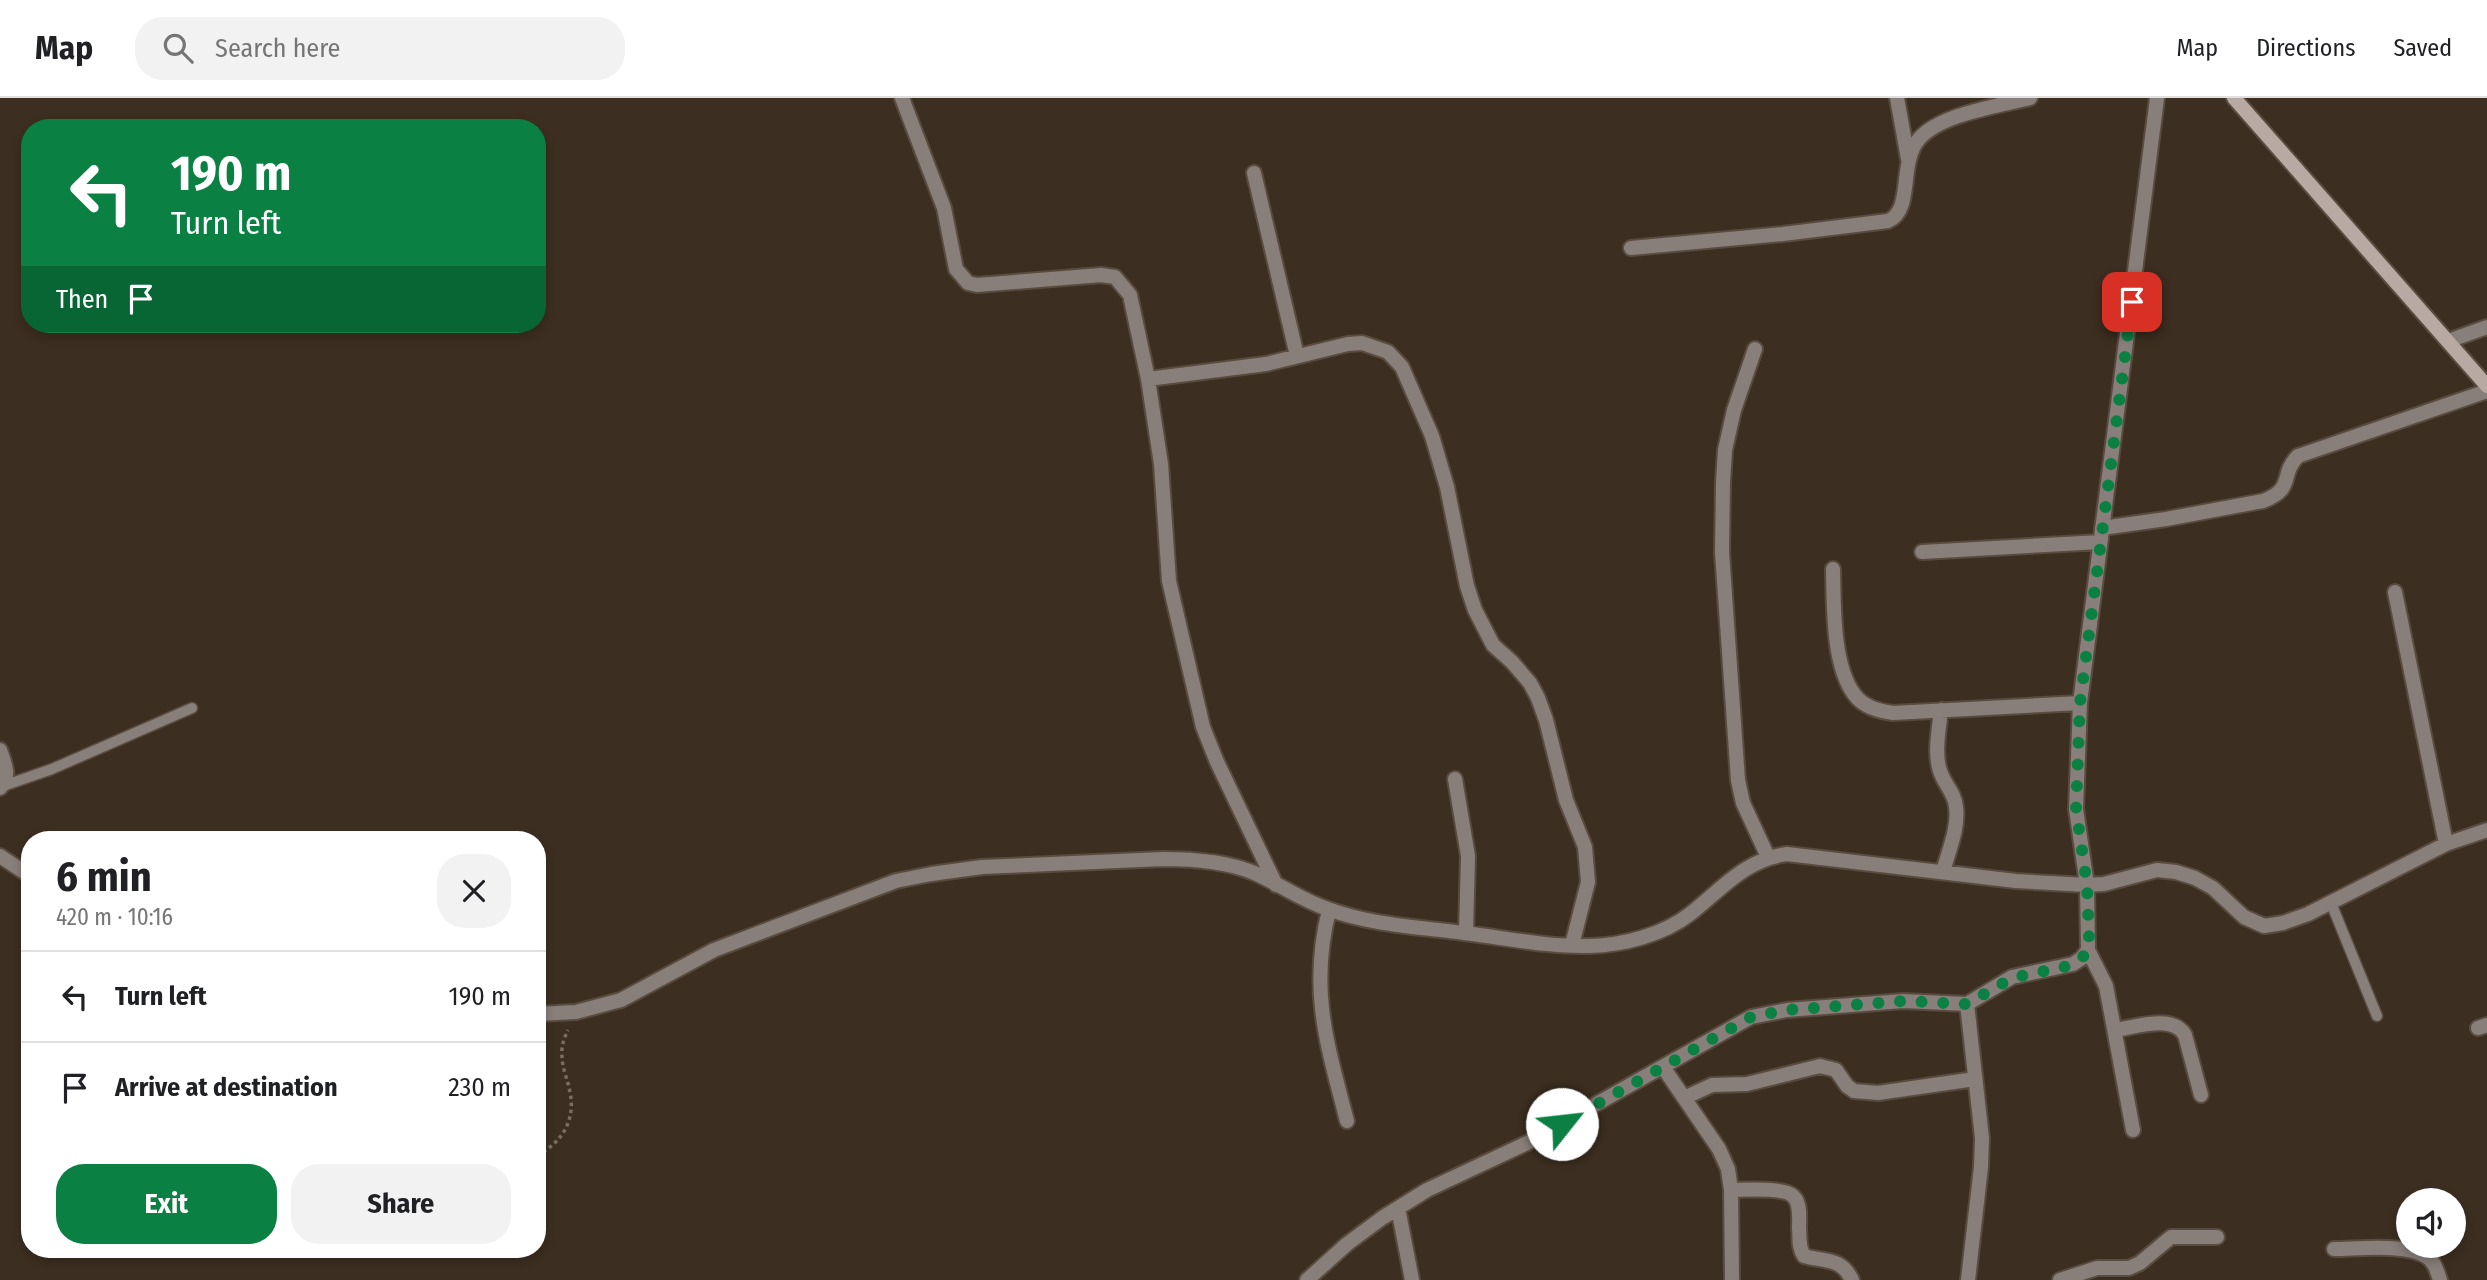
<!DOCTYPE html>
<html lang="en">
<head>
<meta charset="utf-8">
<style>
	body { margin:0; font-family:"Fira Sans Condensed",sans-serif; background:#f2f2f2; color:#202124; height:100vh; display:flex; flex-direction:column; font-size:26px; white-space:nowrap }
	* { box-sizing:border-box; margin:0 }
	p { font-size:23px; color:#757577 }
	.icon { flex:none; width:38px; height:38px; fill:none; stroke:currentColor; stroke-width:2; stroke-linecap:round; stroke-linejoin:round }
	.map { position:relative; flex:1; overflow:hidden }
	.panel { position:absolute; left:21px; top:733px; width:525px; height:427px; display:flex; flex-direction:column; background:#fff; border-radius:28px; box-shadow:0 4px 10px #0003 }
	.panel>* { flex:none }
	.hud { position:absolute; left:21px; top:21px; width:525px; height:214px; border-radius:28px; box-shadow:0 4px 10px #0003; background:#0b8043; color:#fff; overflow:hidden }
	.buttons { position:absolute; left:2396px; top:1090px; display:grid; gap:14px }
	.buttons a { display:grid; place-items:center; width:70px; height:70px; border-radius:50%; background:#fff; box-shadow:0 4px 10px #0003; font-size:35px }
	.pin { position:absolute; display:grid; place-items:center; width:60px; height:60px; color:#fff; margin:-30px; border-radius:14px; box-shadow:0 4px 10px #0006 }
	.me { position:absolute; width:77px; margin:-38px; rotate:61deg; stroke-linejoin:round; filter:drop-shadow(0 0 5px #0008) }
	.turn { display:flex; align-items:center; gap:24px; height:147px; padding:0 35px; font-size:32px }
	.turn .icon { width:91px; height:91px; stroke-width:2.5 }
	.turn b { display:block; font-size:49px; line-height:60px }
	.then { display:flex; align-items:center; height:66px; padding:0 35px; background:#0003; gap:14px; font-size:26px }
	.round { display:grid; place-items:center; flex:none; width:74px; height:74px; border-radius:28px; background:#f2f2f2 }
	.headline { display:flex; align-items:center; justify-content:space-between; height:119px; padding:0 35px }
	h1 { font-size:42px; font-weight:700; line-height:52px }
	.action { display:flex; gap:14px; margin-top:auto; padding:14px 35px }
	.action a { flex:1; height:80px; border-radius:28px; background:#0b8043; color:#fff; font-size:28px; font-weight:700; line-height:80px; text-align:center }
	.action a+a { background:#f2f2f2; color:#202124 }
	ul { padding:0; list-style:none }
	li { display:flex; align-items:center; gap:21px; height:91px; padding:0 35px; border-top:2px solid #e0e0e0 }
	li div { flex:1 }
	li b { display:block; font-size:26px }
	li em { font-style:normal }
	header { display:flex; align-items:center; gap:42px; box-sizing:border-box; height:98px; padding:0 35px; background:#fff; border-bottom:2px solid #e0e0e0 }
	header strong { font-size:33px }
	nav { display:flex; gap:38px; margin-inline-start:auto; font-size:24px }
	.search { width:490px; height:63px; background:#f2f2f2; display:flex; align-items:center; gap:18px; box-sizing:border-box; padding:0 24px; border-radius:28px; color:#757577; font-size:26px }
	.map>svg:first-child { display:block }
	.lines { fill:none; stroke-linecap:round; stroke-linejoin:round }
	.service-casing { stroke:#594b3e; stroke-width:13 }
	.minor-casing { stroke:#594b3e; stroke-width:18 }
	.secondary-casing { stroke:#594b3e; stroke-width:18 }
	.path { stroke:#7a6e61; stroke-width:3.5; stroke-dasharray:3.5 3.5; stroke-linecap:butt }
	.service { stroke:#887e7a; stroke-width:10 }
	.minor { stroke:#887e7a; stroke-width:14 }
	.secondary { stroke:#b9a9a3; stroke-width:14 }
	.route { stroke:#0b8043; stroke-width:12; stroke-dasharray:0 21.6 }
</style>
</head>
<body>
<header>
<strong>Map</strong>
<div class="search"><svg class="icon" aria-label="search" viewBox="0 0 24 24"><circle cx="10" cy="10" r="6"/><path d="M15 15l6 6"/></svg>Search here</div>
<nav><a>Map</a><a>Directions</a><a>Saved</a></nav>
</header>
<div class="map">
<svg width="2487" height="1182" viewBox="0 0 2487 1182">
	<rect width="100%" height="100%" fill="#3c2e20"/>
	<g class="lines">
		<defs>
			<path id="service" d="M3,688L52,671L192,610
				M2331,805L2377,918"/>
			<path id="minor" d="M902,0L944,110L956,171L968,185L977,187L1101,177L1115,179L1130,197L1148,281L1161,366L1169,483L1203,629L1217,664L1276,787
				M1897,0L1908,61
				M1254,75L1297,258
				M1631,150L1783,136L1888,123C1914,112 1898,65 1919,41C1940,16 1999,8 2030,0
				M2448,243L2487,229
				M1755,251L1734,312L1725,352L1723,384L1722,454L1738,682L1743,705L1768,759
				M1148,281L1266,266L1348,246L1362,245L1388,254L1402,269L1432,338L1447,389L1467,488L1475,512L1493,547L1512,564L1530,585L1538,600L1546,622L1566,702L1585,749L1588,784L1572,847
				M2102,430L2166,421L2263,403C2296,390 2279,377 2298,358L2487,293
				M1922,454L2100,444
				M1833,471C1834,506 1832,566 1854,596C1863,609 1878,613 1893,615L2080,605
				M2395,494L2446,746
				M1941,612C1939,631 1934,655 1940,673C1944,686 1955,695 1956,709C1959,730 1948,754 1943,774
				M0,652C5,666 11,678 0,690
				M1455,681L1468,758L1466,835
				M0,758L30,778
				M1329,812C1309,892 1327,946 1347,1023
				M2088,852L2106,888L2133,1032
				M1967,906L1982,1040L1981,1069L1968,1182
				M537,916L576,914L621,902L714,852L896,783L931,776L982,769L1163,761C1193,761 1224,763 1252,774C1278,785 1301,802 1328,811C1371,827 1418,829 1464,835C1506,840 1547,849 1590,848C1623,847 1663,837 1690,816C1722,791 1744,762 1787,756L2016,783L2087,787L2104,786L2157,772L2176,774L2195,780L2213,790L2244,819L2264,828L2283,825L2308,816L2446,746L2487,732
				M2478,930L2487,927
				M2115,932C2136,929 2173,916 2185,937L2201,997
				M1663,969L1719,1051L1728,1071L1731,1092L1732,1182
				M1684,1000L1712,987L1747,986L1820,968L1836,972L1847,988L1854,993L1878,995L1975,981
				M1731,1092C1744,1092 1784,1089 1793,1098C1801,1105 1799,1120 1799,1130C1800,1140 1798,1149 1804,1158C1825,1164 1841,1159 1852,1182
				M1398,1110L1412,1182
				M2334,1151C2358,1151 2407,1145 2427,1159C2435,1164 2437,1173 2440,1182
				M1307,1182L1347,1146L1382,1120L1427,1092L1527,1045L1751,919L1787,912L1903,903L1967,906L2012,879L2073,866L2082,860L2088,852L2087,787L2076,711L2080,605L2157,0
				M2060,1182L2097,1170H2129L2140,1165L2171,1139H2217"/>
			<path id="secondary" d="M2234,0L2487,288"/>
		</defs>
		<!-- service casing -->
		<use href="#service" class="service-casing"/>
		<!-- minor casing -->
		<use href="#minor" class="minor-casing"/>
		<!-- secondary casing -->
		<use href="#secondary" class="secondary-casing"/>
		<!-- path -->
		<path class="path" d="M537,1057C564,1044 577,1019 569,990C567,980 562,969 562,958C561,949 564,940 568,932"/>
		<!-- service -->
		<use href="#service" class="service"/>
		<!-- minor -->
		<use href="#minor" class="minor"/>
		<!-- secondary -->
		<use href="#secondary" class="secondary"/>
	</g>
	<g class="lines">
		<!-- route -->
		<path class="route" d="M1562,1026L1751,919L1787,912L1903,903L1967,906L2012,880L2064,869L2082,860L2088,852L2089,840L2087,787L2076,711L2080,605L2132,204"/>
	</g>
</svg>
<div class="buttons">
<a><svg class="icon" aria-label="sound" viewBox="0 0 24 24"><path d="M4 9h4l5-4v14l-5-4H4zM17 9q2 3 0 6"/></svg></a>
</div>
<div class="pin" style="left:2132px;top:204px;background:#d93025"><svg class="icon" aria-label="arrive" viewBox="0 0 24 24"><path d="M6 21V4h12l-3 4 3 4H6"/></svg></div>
<svg class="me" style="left:1562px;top:1026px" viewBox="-20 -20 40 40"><circle r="19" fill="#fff"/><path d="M0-13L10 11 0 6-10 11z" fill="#0b8043"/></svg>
<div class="hud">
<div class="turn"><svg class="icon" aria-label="left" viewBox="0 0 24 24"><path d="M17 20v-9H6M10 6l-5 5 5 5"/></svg><div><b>190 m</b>Turn left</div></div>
<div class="then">Then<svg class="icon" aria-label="arrive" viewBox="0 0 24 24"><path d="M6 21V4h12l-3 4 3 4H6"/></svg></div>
</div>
<section class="panel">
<div class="headline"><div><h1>6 min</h1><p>420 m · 10:16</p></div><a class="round"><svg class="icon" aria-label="close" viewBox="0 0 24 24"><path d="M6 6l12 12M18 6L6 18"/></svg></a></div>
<ul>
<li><svg class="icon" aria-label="left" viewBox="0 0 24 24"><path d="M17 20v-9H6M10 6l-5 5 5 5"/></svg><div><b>Turn left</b></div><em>190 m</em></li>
<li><svg class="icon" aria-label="arrive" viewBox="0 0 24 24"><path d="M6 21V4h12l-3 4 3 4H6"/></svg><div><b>Arrive at destination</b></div><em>230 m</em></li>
</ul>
<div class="action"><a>Exit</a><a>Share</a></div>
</section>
</div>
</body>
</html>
